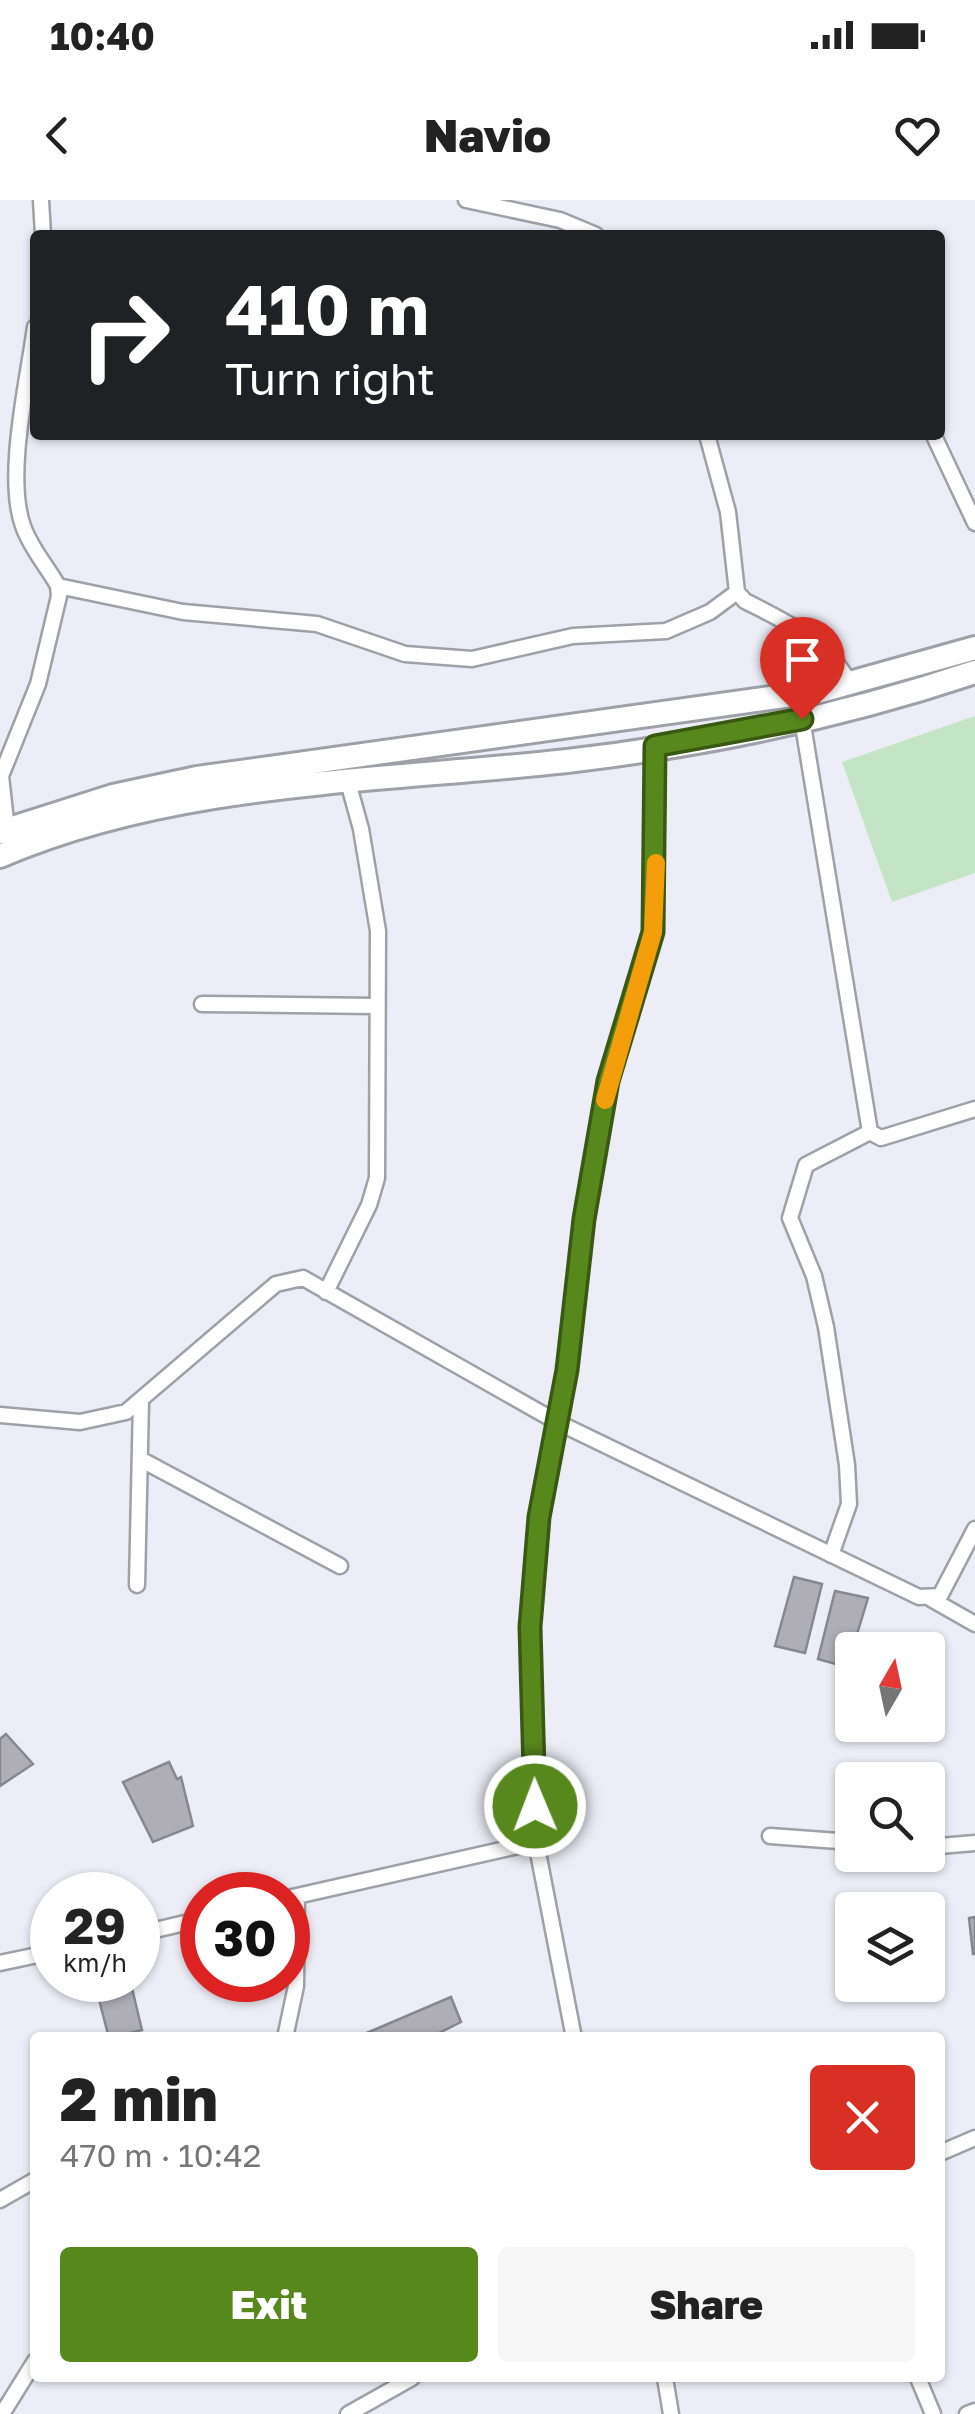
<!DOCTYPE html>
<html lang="en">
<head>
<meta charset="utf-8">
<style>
	body { margin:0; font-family:"Golos Text",sans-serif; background:#f6f6f6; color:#222; height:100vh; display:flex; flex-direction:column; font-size:38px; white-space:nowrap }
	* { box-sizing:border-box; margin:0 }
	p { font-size:32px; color:#767676 }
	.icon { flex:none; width:55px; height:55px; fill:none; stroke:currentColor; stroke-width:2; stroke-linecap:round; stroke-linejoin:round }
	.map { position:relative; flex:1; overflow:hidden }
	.sheet { position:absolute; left:30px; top:1832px; width:915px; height:350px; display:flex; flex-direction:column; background:#fff; border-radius:10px; box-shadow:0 2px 8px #0004 }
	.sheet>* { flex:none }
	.top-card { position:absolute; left:30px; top:30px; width:915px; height:210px; border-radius:10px; box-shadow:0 2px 8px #0004; background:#202124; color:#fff; overflow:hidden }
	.needle { width:65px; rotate:9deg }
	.fabs { position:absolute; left:835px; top:1432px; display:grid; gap:20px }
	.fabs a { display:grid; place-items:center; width:110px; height:110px; border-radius:10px; background:#fff; box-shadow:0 2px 8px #0004; font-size:50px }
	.speed { position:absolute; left:30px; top:1672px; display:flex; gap:20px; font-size:50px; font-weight:700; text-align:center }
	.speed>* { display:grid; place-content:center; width:130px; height:130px; border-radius:50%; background:#fff; box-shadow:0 2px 8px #0004; line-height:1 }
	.speed small { font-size:25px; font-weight:400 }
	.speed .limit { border:15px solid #d22; background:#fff; color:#111 }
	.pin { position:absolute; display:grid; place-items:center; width:85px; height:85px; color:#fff; margin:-102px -42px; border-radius:50% 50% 50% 0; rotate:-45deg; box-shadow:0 0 10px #0007 }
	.pin .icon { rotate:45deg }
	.me { position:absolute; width:110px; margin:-55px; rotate:359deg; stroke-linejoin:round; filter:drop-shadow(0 0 8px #0008) }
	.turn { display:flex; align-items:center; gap:35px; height:210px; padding:0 30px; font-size:45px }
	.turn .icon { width:130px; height:130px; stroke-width:2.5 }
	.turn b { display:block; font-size:70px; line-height:85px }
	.round { display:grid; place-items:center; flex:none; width:105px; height:105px; border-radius:10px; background:#f6f6f6 }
	.headline { display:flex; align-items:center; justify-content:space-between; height:170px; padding:0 30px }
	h1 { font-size:60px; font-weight:800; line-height:75px }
	.cta { display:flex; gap:20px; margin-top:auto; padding:20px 30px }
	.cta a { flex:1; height:115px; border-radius:10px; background:#57881c; color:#fff; font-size:40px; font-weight:800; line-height:115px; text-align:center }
	.cta a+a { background:#f6f6f6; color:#222 }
	.status { display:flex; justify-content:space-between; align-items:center; height:70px; padding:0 50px; background:#fff; direction:ltr }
	.status svg { height:28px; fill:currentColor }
	header { display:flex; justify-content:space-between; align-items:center; height:130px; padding:0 30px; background:#fff; font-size:45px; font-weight:800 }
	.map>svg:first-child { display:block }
	.green { fill:#c4e4c6 }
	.building { fill:#afaeb7; stroke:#87878f; stroke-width:2.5 }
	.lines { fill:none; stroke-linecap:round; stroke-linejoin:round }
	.street-casing { stroke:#9fa0a8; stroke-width:19 }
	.primary-casing { stroke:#9fa0a8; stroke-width:28 }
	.street { stroke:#fff; stroke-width:14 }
	.primary { stroke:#fff; stroke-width:22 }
	.route-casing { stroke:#395812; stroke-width:25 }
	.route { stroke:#57881c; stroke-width:18 }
	.slow { stroke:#f59e0b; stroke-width:18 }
</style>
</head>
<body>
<div class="status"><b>10:40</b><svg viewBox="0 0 49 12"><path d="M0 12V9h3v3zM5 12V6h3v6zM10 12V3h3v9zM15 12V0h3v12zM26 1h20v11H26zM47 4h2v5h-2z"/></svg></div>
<header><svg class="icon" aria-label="back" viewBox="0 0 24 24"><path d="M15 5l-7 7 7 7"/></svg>Navio<svg class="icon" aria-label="heart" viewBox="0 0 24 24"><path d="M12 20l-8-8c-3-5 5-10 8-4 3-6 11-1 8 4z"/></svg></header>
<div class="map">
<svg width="975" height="2214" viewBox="0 0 975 2214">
	<rect width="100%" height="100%" fill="#ecedf6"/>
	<!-- green -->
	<path class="green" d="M975,516V673L892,702L842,562Z"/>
	<!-- building -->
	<path class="building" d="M794,1377L822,1384L805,1453L775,1446Z
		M835,1391L868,1398L847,1467L818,1459Z
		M6,1534L33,1564L0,1586V1539Z
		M169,1562L177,1579L181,1577L193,1626L153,1642L123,1582Z
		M975,1717V1754H973L969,1718Z
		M94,1780H130L142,1830L109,1838Z
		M451,1797L461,1822L429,1838L362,1835Z"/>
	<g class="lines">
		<defs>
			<path id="street" d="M41,0L43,35
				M466,0L560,20L596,35
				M707,235L728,312L737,392L745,401C788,423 827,440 850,484
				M934,236L975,323
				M58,386L183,412L317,424L405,454L472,459L573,436L666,431L710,412L737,392
				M802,519L870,932L881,938L975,909
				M7,630L1,576L38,484L59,396L58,386C47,366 31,349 23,326C5,276 28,180 35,127
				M202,804L376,806
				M326,1092L369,1005L377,978L378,731L361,629L348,582
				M0,1215L80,1222L126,1212L276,1084L303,1078L557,1222L919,1397L940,1396L975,1329
				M140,1259L340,1366
				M831,1355L849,1304L847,1265L826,1127L814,1076L790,1018L806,965L870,932
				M137,1385L141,1201
				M931,1399L975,1424
				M770,1636L852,1642
				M928,1647L975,1643
				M288,1698L536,1642
				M138,1734L202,1719
				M0,1763L52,1752
				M285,1838L296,1786L297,1696
				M574,1838L536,1642L530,1427L539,1317L567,1170L585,1019L609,881L653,731L655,546
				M940,1953L975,1938
				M0,2000L35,1980
				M665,2178L671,2214
				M918,2178L933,2214
				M2,2214L35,2161
				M348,2214L412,2178
				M967,2214L975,2211"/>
			<path id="primary" d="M0,632L113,596L197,578L821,491L975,448
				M0,656C177,580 379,582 567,561C705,545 844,516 975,472"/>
		</defs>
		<!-- street casing -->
		<use href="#street" class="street-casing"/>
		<!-- primary casing -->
		<use href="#primary" class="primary-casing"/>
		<!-- street -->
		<use href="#street" class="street"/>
		<!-- primary -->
		<use href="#primary" class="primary"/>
	</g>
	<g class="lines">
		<defs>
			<path id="route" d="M535,1606L530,1427L539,1317L567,1170L584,1019L608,881L653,732L655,546L802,519"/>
		</defs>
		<!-- route casing -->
		<use href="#route" class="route-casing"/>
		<!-- route -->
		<use href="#route" class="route"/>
		<!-- slow -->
		<path class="slow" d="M605,900L653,732L656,663"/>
	</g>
</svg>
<div class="fabs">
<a><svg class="needle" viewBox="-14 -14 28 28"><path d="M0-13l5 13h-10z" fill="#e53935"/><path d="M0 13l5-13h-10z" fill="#767676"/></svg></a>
<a><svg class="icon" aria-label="search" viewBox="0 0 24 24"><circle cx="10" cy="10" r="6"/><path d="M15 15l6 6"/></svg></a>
<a><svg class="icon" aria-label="layers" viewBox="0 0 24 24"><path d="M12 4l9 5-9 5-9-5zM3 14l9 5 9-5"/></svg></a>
</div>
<div class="speed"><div>29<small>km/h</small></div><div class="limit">30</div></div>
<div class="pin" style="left:802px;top:519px;background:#d93025"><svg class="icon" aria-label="arrive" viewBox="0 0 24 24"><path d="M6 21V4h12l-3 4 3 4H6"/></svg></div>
<svg class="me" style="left:535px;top:1606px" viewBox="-20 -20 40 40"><circle r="17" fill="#57881c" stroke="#fff" stroke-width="3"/><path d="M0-11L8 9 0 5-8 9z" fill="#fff"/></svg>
<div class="top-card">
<div class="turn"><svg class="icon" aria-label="right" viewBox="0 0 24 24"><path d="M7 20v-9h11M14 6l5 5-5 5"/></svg><div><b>410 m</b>Turn right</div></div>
</div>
<section class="sheet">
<div class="headline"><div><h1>2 min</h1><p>470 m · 10:42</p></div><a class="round" style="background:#d93025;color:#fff"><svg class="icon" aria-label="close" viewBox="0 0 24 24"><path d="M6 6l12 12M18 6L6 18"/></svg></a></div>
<div class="cta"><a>Exit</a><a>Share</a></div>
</section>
</div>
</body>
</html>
